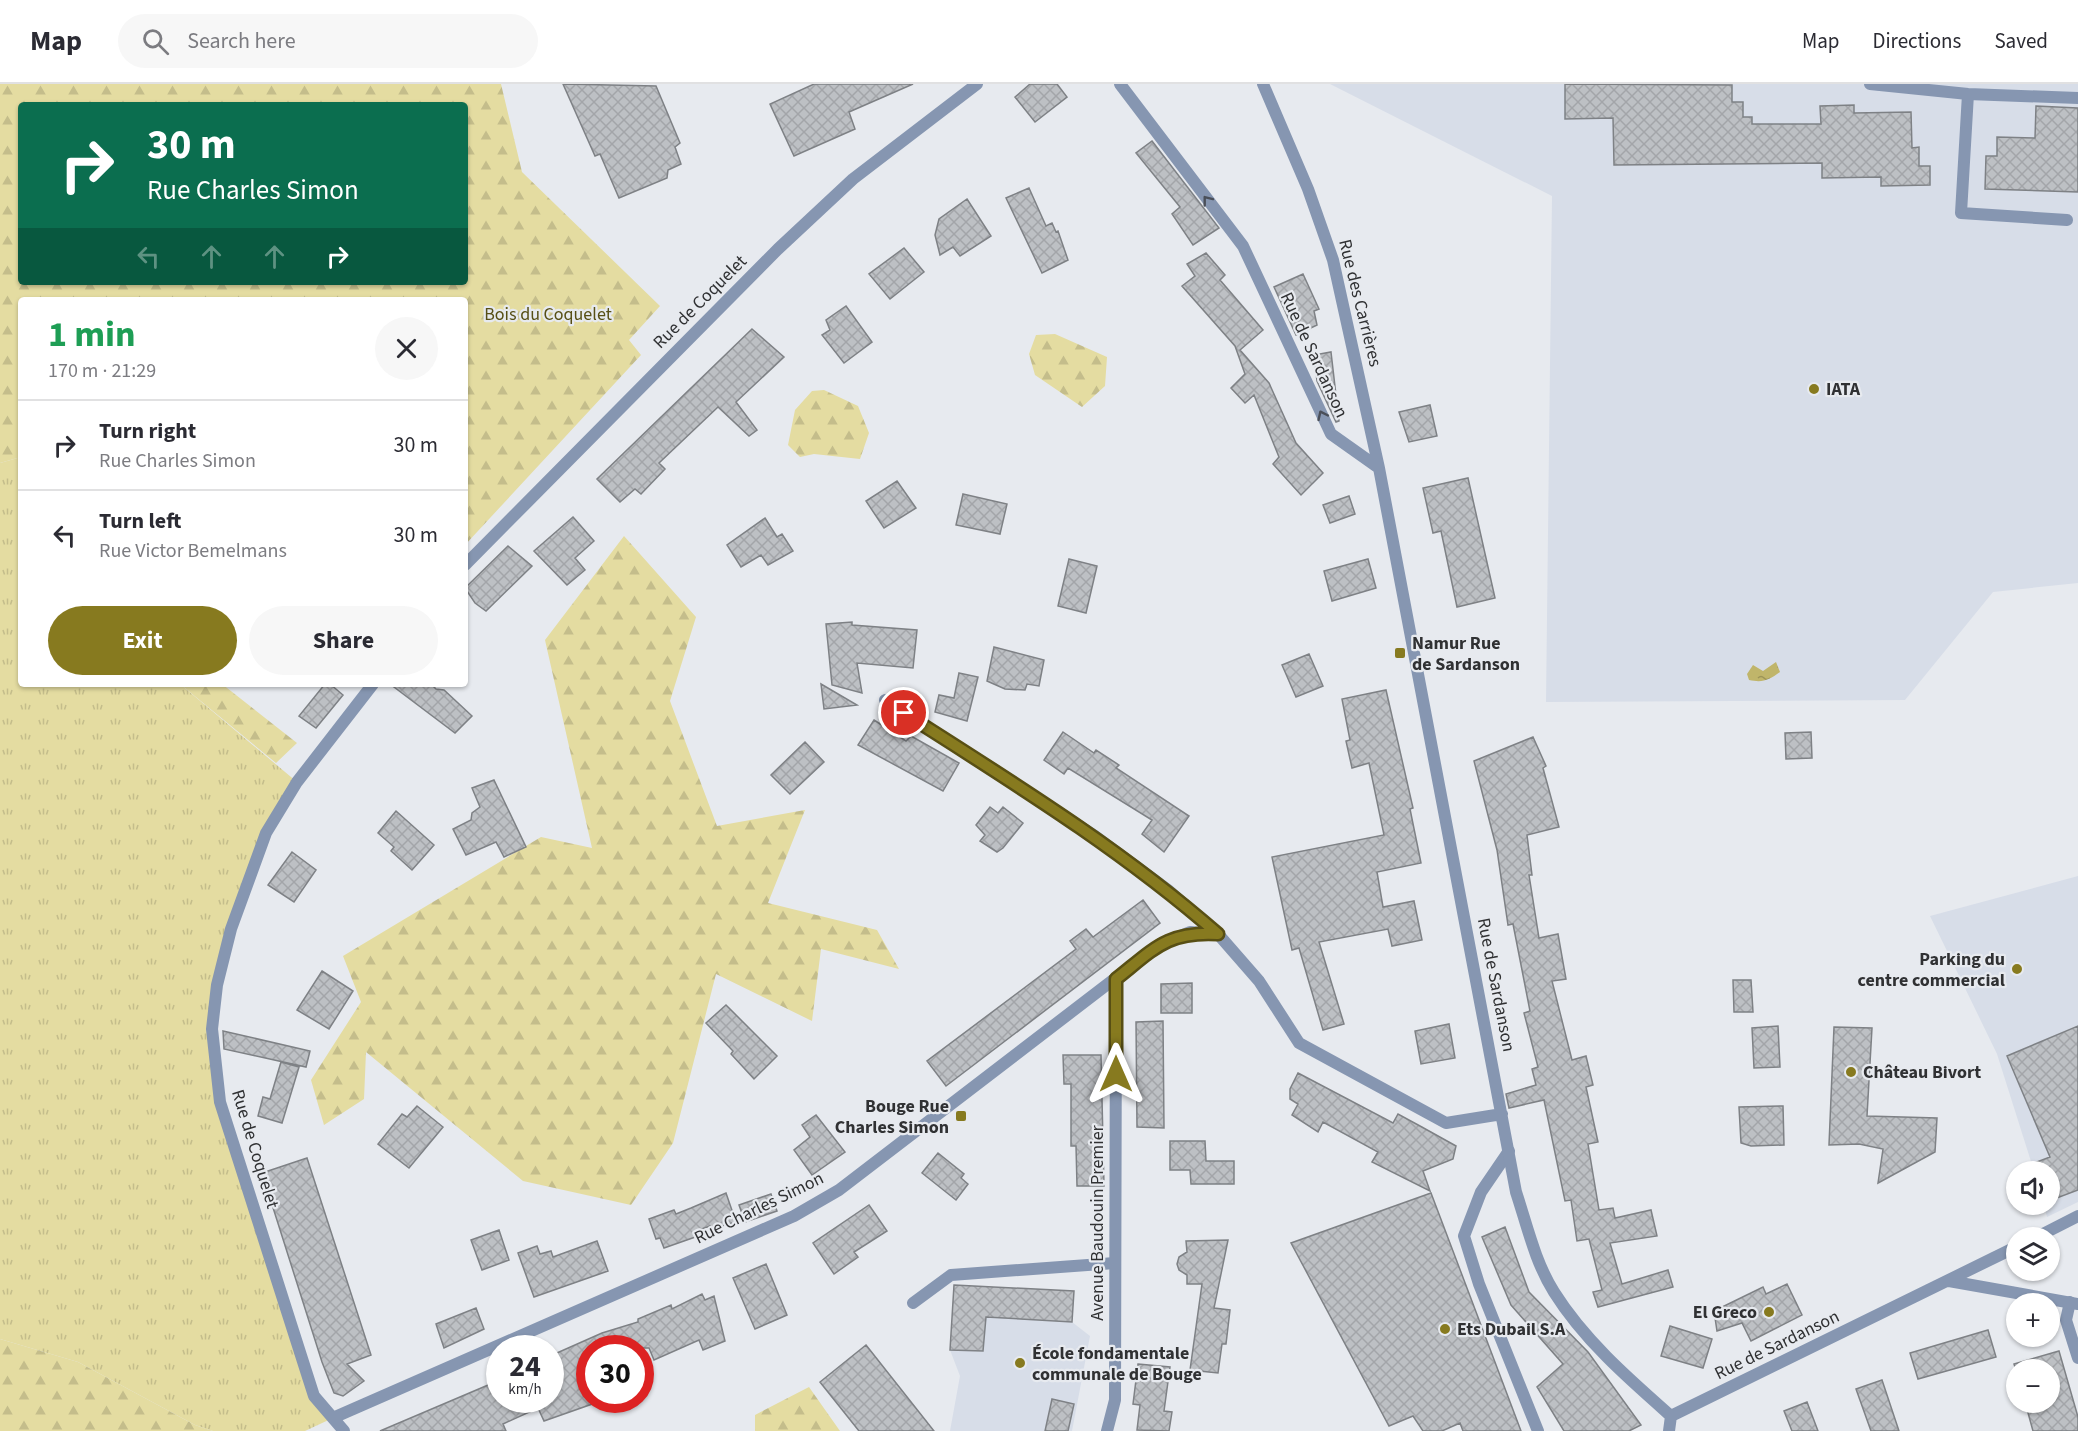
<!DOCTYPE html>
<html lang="en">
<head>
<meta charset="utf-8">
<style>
	body { margin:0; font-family:"Source Sans 3",sans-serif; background:#f7f7f7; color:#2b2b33; height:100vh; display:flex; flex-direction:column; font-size:22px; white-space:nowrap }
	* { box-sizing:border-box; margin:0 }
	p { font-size:20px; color:#7c7c81 }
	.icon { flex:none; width:33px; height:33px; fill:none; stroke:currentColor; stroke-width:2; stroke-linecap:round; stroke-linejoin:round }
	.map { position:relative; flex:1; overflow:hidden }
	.side { position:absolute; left:18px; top:213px; width:450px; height:390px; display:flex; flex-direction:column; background:#fff; border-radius:6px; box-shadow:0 2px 4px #0004 }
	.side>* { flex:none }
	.top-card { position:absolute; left:18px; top:18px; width:450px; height:183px; border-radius:6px; box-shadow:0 2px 4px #0004; background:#0b6e4f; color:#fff; overflow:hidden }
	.buttons { position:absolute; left:2006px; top:1077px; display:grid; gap:12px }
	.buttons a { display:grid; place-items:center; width:54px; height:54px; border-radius:50%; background:#fff; box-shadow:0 2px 4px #0004; font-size:30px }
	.speed { position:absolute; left:486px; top:1251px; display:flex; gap:12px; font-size:30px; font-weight:700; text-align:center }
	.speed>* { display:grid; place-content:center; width:78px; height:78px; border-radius:50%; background:#fff; box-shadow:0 2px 4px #0004; line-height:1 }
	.speed small { font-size:15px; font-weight:400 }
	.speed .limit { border:9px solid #d22; background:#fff; color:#111 }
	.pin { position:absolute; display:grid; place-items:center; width:51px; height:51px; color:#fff; margin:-26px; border:3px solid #fff; border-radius:50%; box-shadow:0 2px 6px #0007 }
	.me { position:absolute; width:66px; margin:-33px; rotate:0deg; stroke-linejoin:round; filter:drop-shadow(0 0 4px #0008) }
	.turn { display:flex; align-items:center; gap:21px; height:126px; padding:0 30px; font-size:27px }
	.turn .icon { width:78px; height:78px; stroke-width:2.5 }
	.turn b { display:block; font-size:42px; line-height:51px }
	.lanes { display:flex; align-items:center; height:57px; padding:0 30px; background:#0003; justify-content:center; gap:30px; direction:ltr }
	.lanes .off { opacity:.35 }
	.round { display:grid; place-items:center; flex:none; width:63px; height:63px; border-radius:32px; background:#f7f7f7 }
	.headline { display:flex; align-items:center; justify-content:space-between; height:102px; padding:0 30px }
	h1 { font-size:36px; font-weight:700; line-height:45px; color:#1e9e55 }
	.primary-button { display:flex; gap:12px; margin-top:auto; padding:12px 30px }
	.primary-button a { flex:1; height:69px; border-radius:36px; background:#877a1f; color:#fff; font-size:24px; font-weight:700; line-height:69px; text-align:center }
	.primary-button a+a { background:#f7f7f7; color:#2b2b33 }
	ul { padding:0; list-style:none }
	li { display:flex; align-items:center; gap:18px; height:90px; padding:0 30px; border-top:2px solid #e1e1e2 }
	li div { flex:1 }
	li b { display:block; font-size:22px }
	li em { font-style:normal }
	header { display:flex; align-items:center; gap:36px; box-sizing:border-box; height:84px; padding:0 30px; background:#fff; border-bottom:2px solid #e1e1e2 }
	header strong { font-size:28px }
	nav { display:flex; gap:33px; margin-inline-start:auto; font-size:21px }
	.search { width:420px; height:54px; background:#f7f7f7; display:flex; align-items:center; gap:15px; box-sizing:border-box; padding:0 21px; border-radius:33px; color:#7c7c81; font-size:22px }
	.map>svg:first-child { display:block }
	.built { fill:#d7dde8 }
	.grass { fill:url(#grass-tufts) }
	.forest { fill:url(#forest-firs); fill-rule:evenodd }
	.water { fill:url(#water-ripples) }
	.building { fill:url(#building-cross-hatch); stroke:#7e8185; stroke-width:1.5 }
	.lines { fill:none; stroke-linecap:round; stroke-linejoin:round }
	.lane { stroke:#8696b1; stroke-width:12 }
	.street { stroke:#8696b1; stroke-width:12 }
	.oneway { stroke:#4a4f59 }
	.route-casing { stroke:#584f14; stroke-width:15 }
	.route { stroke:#877a1f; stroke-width:10 }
	.poi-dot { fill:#877a1f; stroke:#e7eaef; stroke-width:2 }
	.labels { text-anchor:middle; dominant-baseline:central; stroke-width:4.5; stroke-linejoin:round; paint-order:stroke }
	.street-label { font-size:18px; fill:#303133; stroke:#e7eaef }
	.park-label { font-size:18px; fill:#574f15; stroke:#e7eaef }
	.poi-label { font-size:18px; font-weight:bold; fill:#303133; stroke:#e7eaef; text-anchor:start }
</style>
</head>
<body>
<header>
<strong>Map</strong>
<div class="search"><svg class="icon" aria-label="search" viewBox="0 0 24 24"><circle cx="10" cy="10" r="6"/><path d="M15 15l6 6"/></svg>Search here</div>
<nav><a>Map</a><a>Directions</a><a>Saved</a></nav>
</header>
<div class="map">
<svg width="2078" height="1347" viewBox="0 0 2078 1347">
	<defs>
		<pattern id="grass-tufts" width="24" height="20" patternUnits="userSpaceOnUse" patternTransform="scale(1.5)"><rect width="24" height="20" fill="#e4dca1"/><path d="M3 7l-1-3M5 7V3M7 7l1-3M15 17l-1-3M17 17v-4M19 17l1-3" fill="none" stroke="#c4bd8b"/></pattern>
		<pattern id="forest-firs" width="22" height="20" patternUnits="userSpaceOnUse" patternTransform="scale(1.5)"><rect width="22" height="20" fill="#e4dca1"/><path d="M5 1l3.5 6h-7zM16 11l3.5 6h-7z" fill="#c4bd8b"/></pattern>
		<pattern id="water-ripples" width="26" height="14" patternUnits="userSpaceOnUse" patternTransform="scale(1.5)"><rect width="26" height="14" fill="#c0b56a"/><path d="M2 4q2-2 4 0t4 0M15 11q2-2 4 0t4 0" fill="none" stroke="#9c9458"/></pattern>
		<pattern id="building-cross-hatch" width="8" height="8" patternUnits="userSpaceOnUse" patternTransform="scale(1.5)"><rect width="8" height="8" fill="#bdc0c4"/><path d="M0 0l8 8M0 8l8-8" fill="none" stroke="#a3a5a9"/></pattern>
	</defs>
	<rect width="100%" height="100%" fill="#e7eaef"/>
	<!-- built -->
	<path class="built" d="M1330,0H2078V499L1993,508L1905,616L1546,618L1552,112Z
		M2078,792V1118L2047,1133L2044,1121L2049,1120V1088L2034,1087L1997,970L1930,832Z
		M954,1201L1074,1207L1072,1238L1090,1252L1072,1347H950L960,1292L950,1266Z"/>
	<!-- grass -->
	<path class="grass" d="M21,373V600H180L297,698L266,749L231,845L212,945L220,1018L314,1312L335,1333L305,1347H213L195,1341L78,1278L0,1255V379Z"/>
	<!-- forest -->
	<path class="forest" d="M0,0H501L522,88L660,222L629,256L641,271L465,461V216H21V373L0,379ZM21,21H465V198H21Z
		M1055,250L1107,273L1105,302L1082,323L1035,291L1029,270L1036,251Z
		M824,306L858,322L869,349L860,375L814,370L800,373L788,361L795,326L812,307Z
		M624,452L696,533L670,617L717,742L805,726L768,819L877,846L899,885L821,865L812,937L716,890L673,1059L631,1121L523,1097L366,968L364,1015L324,1041L311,996L361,918L343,872L541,753L592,764L545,556Z
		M180,600H222L297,659L276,679Z
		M0,1255L78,1278L195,1341L213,1347H0Z
		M809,1303L840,1347H755V1331Z"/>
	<!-- water -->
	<path class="water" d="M1776,578L1780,588C1769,596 1763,599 1749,596L1747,590L1753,581L1763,587Z"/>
	<!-- building -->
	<path class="building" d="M563,0L656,2L680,59L675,63L681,80L668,86L667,94L619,114L600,70L595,72Z
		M814,0H913L849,28L855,45L794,72L770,20Z
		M1030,0H1057L1067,13L1035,38L1015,13Z
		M1565,0L1732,1V18H1743V33H1752V40H1821L1820,22L1854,21V29L1911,28L1912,64L1919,63V82H1930V101L1881,102V93L1822,94V79L1614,81L1613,34L1565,35Z
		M2036,22L2078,24V108L1985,105L1986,72H1997V53L2035,54Z
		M1152,57L1219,144L1193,161L1172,130L1180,123L1136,69Z
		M1029,104L1046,142L1052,139L1056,148L1058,147L1068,176L1042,189L1006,114Z
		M967,115L991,152L960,172L953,163L940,171L935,151L939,135Z
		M904,164L924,188L890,215L869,190Z
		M1206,169L1225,191L1220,196L1263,246L1240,266L1269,299L1296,359L1323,389L1301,411L1273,380L1279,373L1254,311L1245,319L1231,304L1245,290L1235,262L1182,202L1195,192L1187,180Z
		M1303,190L1319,225L1314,227L1317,241L1296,251L1274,203Z
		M846,222L872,258L844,279L822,251L830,246L826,236Z
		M752,245L784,273L736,318L757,346L749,352L718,323L659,379L665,385L641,410L635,405L620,418L597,395Z
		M1331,268L1339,337L1336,338L1317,297L1314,271Z
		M1430,321L1437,352L1409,358L1399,328Z
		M1468,394L1495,514L1457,523L1441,447L1433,449L1423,404Z
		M897,397L916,424L884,444L866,417Z
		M963,410L1007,420L1000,450L956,441Z
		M1349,412L1355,430L1330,439L1323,421Z
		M573,433L594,457L575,474L585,486L567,501L534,467Z
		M765,434L777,453L782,450L793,467L768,481L761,471L741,483L727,461Z
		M508,462L532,482L486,527L475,519L465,504Z
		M1069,475L1097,482L1086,529L1058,522Z
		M1368,475L1376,504L1332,517L1324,487Z
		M852,538V541L917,546L913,584L857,579L862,609L832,601L826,540Z
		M994,563L1044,576L1039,602L1027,600L1025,606L1005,605L987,597Z
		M1309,570L1323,602L1296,613L1282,581Z
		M959,589L978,593L967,637L935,628L939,611L954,614Z
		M325,600H330L343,611L316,644L299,632Z
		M390,600H431L436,605L444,606L472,632L455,649Z
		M821,600L857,621L824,625Z
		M1386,606L1413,724L1410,725L1421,779L1377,788L1383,823L1414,817L1422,856L1392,862L1388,845L1319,858L1344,940L1323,946L1299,864L1292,866L1272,773L1384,751L1369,679L1352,684L1346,657L1350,656L1342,615Z
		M874,636L906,657L911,652L959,679L943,707L858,661Z
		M1063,648L1094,669L1096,666L1119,681L1116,684L1189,732L1164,768L1142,750L1152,736L1068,684L1064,690L1044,676Z
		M1811,648L1812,674L1786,675L1785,649Z
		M1533,653L1546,682L1543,684L1559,743L1527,751L1532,791H1529L1539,854L1558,850L1566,895L1552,897L1572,976L1586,972L1593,1001L1586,1003L1598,1058L1588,1060L1599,1126L1613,1124L1615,1134L1651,1126L1657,1152L1610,1159L1622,1200L1668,1186L1673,1203L1598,1223L1593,1208L1602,1206L1589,1155L1577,1157L1571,1116L1565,1117L1544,1016L1509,1024L1506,1010L1536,1001L1532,985L1538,983L1524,929L1530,927L1513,840L1508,841L1497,766L1474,677Z
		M805,658L824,678L790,710L771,691Z
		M494,696L526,763L504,773L496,758L466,771L453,745L471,736L472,729L480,723L472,704Z
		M990,723L998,729L1003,723L1023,739L1003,764L997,768L980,757L985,751L976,741Z
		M396,727L434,761L412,786L391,767L394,763L378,749Z
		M292,768L316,786L294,818L268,801Z
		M1143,816L1160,839L946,1002L927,977L1076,865L1070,857L1086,845L1093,853Z
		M322,887L353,907L329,945L297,926Z
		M1733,896H1751L1753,928H1734Z
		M1192,899V929H1161V900Z
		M726,921L777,972L754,995L731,970L733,967L706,939Z
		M1163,937L1164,1044L1137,1043L1136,938Z
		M1449,940L1455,974L1421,980L1415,947Z
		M1778,942L1780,983L1754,984L1752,944Z
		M2078,942V1106L2049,1117V1088H2019L2018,1085L2050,1073L2007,972Z
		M1834,943L1872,944L1867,1032L1937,1034L1935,1068L1878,1099L1883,1065L1859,1060L1829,1061Z
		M223,947L310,967L306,983L224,965Z
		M1063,971H1101L1104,1102H1077L1076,1062H1071V1000H1064Z
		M281,978L299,983L282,1039L258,1032L263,1013L270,1015Z
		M1298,989L1393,1039L1398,1030L1420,1042L1456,1062L1453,1075L1423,1087L1430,1107L1372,1078L1378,1068L1323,1038L1318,1048L1292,1031L1298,1020L1290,1015V1005Z
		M417,1022L443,1043L409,1084L378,1060L402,1030L407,1033Z
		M1783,1022L1784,1061L1751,1062L1741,1059L1739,1023Z
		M816,1031L845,1068L812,1091L794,1066L810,1053L802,1041Z
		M1170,1057H1205L1206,1077H1234V1100H1191L1190,1086H1170Z
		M938,1069L964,1090L961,1094L968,1100L956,1116L922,1089Z
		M307,1074L371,1271L347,1280L364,1297L343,1312L334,1309L322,1278L262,1089Z
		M726,1109L736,1138L711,1145L710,1142L699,1146L701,1151L664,1164L660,1154L656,1155L649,1135L674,1126L676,1130L691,1124Z
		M1431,1109L1470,1212L1521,1347H1463L1460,1339L1442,1347H1423L1413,1332L1389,1342L1291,1159Z
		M771,1110L777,1127L745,1138L739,1121Z
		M869,1121L887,1147L854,1168L858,1173L834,1190L813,1159Z
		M1505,1143L1529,1208L1588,1268L1641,1341L1629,1347H1564L1537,1303L1563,1280L1511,1221L1482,1153Z
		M499,1146L509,1176L482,1186L471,1156Z
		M1228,1156L1214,1224L1230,1226L1226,1260H1222L1218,1289L1190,1286L1202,1200H1187V1191L1179,1186L1177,1180L1179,1173L1187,1168L1186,1157Z
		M597,1157L608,1187L534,1213L518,1169L537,1162L540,1170L551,1167L553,1173Z
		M766,1180L787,1231L755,1245L733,1194Z
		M1787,1200L1802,1231L1751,1257L1742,1239L1717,1247L1714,1227L1763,1203L1766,1210Z
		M954,1201L1074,1207L1072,1238L986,1233L983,1267L950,1266Z
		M702,1210L705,1216L714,1212L725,1257L703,1266L699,1256L654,1276L649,1264H590V1316H597L598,1318L544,1337L538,1324L503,1340L506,1347H380L500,1296V1316H550V1272L602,1249L638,1238V1235L671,1221L672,1225Z
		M476,1224L484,1245L444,1264L436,1240Z
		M1670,1242L1712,1255L1703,1284L1661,1272Z
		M1988,1246L1996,1273L1918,1295L1910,1269Z
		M866,1261L934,1347H859L820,1298Z
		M2059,1267L2078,1333V1347H2033L2025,1318H2049V1286H2016L2014,1280Z
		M1138,1280L1170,1283L1164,1327L1172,1328L1169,1347L1137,1346L1140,1321L1133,1320Z
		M1882,1296L1899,1347H1871L1856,1305Z
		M1052,1315L1074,1320L1068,1347H1045Z
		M1807,1318L1818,1347H1792L1784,1327Z"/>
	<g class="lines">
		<!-- lane -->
		<path class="lane" d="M1870,0L1968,10L2078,14
			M1968,10L1961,129L2067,136
			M1509,1067L1481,1108L1464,1152L1479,1200L1538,1347
			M2070,1218L2066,1236L2078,1274
			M913,1219L951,1191L1115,1179"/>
		<!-- street -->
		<path class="street" d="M1120,0L1243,162L1331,350L1379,384
			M1263,0L1308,105L1333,176L1379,384L1516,1108C1527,1141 1535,1178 1554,1208C1584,1256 1629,1295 1671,1332L2016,1163
			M465,481L778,165L853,95L977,0
			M885,616L1095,752L1168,806L1218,850L1259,897L1299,959L1446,1039L1502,1030
			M2035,1154L2078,1132
			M1949,1197L2078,1220
			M335,1333L794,1132L839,1106L1160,860L1190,848L1218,850
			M344,1347L314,1312L220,1018L212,945L217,901L231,845L266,749L297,698L373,600
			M1107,1347L1115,1316L1116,895
			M1669,1347L1671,1332"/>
	</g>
	<!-- one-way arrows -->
	<defs><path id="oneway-chevron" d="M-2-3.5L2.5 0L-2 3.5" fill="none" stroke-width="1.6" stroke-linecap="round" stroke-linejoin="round" transform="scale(1.5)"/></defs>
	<g class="oneway">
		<use href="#oneway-chevron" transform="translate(1207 116) rotate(-128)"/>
		<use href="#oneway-chevron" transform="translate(1322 331) rotate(-115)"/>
	</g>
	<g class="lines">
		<defs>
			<path id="route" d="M904,629C1012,698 1121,765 1218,850C1167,847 1154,865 1116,895V990"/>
		</defs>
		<!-- route casing -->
		<use href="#route" class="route-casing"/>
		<!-- route -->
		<use href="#route" class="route"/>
	</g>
	<!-- markers -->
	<g class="poi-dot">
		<circle cx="1814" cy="305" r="6"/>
		<rect x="1394" y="563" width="12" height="12" rx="3"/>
		<circle cx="2017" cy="885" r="6"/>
		<circle cx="1851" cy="988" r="6"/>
		<rect x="955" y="1026" width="12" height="12" rx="3"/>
		<circle cx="1769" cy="1228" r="6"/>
		<circle cx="1445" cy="1245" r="6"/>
		<circle cx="1020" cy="1279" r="6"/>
	</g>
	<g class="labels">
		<!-- street labels -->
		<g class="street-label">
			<text transform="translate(700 218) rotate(-45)">Rue de Coquelet</text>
			<text transform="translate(1360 219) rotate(76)">Rue des Carrières</text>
			<text transform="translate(1314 271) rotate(65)">Rue de Sardanson</text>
			<text transform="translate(1496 901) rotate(79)">Rue de Sardanson</text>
			<text transform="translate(255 1065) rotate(73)">Rue de Coquelet</text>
			<text transform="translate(759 1124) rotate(-26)">Rue Charles Simon</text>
			<text transform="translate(1097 1139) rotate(-90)">Avenue Baudouin Premier</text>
			<text transform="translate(1777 1261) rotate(-26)">Rue de Sardanson</text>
		</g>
		<!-- park labels -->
		<g class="park-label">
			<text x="548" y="230">Bois du Coquelet</text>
		</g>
		<!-- poi labels -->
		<g class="poi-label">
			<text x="1826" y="305">IATA</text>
			<text x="1412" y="559">Namur Rue<tspan x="1412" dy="21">de Sardanson</tspan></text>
			<text x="2005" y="875" text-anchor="end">Parking du<tspan x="2005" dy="21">centre commercial</tspan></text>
			<text x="1863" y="988">Château Bivort</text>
			<text x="949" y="1022" text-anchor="end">Bouge Rue<tspan x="949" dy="21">Charles Simon</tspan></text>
			<text x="1757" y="1228" text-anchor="end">El Greco</text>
			<text x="1457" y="1245">Ets Dubail S.A</text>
			<text x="1032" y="1269">École fondamentale<tspan x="1032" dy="21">communale de Bouge</tspan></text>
		</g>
	</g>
</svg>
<div class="buttons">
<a><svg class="icon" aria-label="sound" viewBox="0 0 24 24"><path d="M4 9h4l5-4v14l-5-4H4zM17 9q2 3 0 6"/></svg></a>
<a><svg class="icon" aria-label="layers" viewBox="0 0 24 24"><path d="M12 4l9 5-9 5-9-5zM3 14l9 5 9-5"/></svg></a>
<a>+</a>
<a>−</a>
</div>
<div class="speed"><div>24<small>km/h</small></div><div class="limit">30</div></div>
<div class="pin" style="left:904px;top:629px;background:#d93025"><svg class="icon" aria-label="arrive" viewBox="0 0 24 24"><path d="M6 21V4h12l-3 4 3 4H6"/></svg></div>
<svg class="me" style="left:1116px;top:990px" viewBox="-20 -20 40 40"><path d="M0-17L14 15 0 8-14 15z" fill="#877a1f" stroke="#fff" stroke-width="4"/></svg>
<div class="top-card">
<div class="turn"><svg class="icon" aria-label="right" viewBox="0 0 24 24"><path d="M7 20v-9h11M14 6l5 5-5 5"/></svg><div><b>30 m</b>Rue Charles Simon</div></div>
<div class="lanes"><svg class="icon off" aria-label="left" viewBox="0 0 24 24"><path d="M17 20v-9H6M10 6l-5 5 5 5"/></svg><svg class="icon off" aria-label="ahead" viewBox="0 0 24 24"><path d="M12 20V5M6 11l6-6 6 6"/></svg><svg class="icon off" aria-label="ahead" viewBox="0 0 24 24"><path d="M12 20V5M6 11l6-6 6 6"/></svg><svg class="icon" aria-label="right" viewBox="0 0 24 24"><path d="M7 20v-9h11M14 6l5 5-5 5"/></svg></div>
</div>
<section class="side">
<div class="headline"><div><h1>1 min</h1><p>170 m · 21:29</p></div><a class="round"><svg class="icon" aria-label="close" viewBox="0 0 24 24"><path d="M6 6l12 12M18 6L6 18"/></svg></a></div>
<ul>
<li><svg class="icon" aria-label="right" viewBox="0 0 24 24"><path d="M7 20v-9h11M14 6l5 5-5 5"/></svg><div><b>Turn right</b><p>Rue Charles Simon</p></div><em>30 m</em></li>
<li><svg class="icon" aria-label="left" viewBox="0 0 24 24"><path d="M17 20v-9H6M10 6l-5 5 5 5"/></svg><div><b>Turn left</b><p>Rue Victor Bemelmans</p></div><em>30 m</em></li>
</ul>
<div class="primary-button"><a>Exit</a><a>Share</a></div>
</section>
</div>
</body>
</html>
